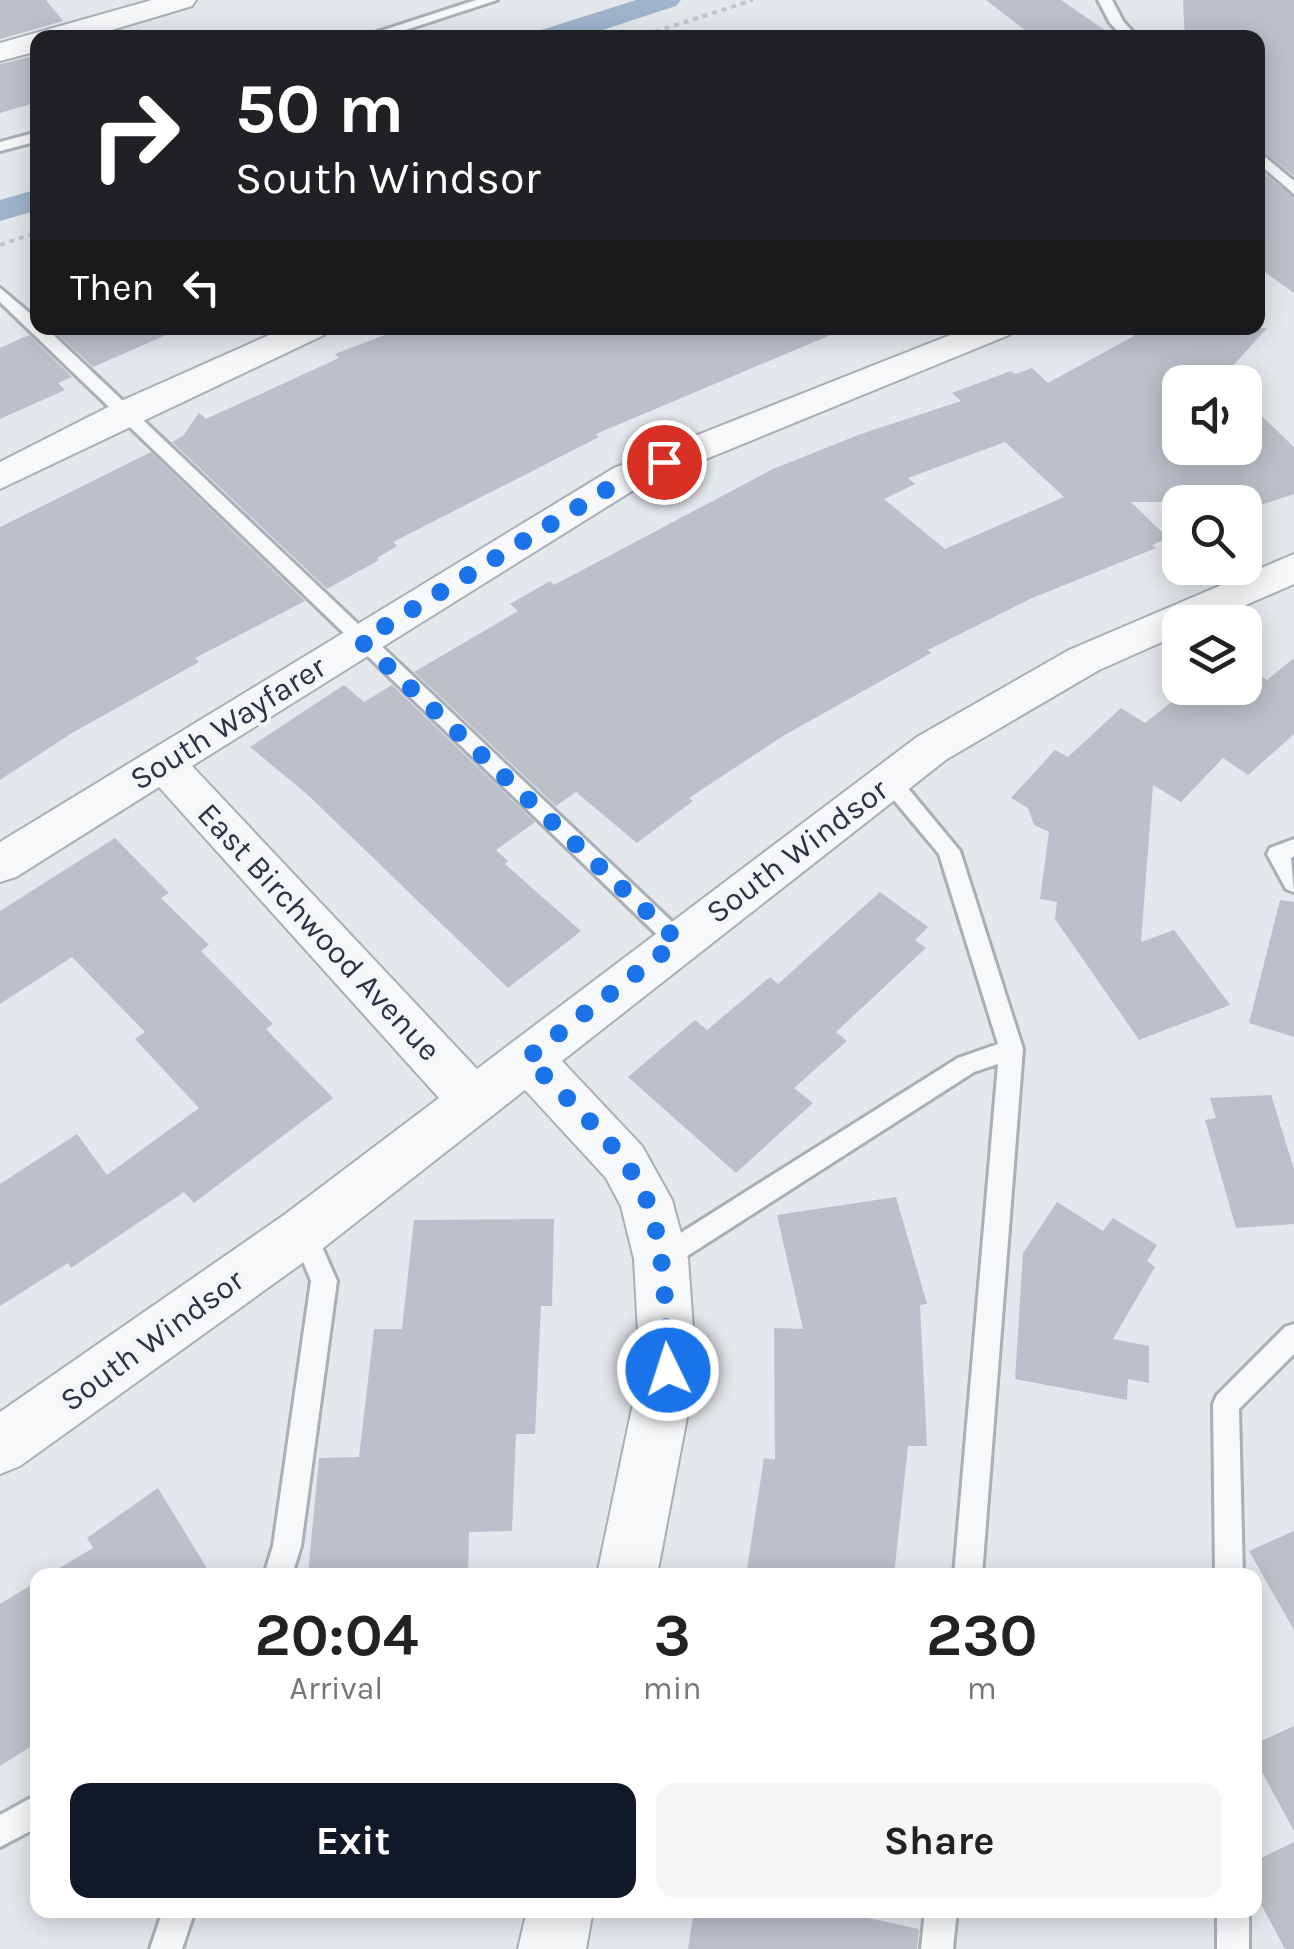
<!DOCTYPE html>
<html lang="en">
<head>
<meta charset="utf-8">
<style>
	body { margin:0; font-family:Karla,sans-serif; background:#f6f6f6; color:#222; height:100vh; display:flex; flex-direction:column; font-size:38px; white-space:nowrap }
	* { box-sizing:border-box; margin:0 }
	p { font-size:32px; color:#767676 }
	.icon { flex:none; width:55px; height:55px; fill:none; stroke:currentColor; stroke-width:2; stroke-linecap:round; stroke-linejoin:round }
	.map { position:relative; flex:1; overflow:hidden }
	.details { position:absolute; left:30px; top:1568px; width:1232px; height:350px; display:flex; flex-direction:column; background:#fff; border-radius:20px; box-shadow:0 5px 25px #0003 }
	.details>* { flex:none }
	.banner { position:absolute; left:30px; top:30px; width:1235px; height:305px; border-radius:20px; box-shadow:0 5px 25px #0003; background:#202124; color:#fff; overflow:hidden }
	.controls { position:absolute; left:1162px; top:365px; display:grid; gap:20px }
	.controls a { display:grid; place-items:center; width:100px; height:100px; border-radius:20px; background:#fff; box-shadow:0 5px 25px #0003; font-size:50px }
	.pin { position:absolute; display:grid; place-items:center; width:85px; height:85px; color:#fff; margin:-42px; border:5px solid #fff; border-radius:50%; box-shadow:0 2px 10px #0007 }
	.me { position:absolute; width:110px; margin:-55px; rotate:356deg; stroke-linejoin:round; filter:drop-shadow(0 0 8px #0008) }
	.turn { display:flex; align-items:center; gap:35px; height:210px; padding:0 40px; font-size:45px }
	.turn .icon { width:130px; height:130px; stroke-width:2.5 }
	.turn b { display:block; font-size:70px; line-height:85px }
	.then { display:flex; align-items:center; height:95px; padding:0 40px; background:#0003; gap:20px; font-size:38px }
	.eta { display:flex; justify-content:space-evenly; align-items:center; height:170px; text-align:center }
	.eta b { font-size:60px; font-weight:700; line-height:70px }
	.cta { display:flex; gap:20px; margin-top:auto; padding:20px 40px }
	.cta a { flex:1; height:115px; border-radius:20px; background:#111827; color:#fff; font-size:40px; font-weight:700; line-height:115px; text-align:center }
	.cta a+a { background:#f6f6f6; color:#222 }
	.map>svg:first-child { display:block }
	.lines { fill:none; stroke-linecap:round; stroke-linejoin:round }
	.canal { fill:#9fb4cc; fill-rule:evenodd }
	.building { fill:#bbc0ca; fill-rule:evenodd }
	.lane-casing { stroke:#a9aeb7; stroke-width:6 }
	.street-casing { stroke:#a9aeb7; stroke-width:4 }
	.path { stroke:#c2c5cb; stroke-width:4; stroke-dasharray:5 5; stroke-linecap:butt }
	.lane { fill:#f7f8fa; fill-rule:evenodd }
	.street { fill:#f7f8fa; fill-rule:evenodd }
	.route { stroke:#1a73e8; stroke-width:18; stroke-dasharray:0 32.4 }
	.labels { text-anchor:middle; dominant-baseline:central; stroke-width:8; stroke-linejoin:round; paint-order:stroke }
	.street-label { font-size:32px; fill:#2b3445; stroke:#f4f6f9 }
</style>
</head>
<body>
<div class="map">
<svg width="1294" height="1949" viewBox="0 0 1294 1949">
	<rect width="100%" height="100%" fill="#e4e7ec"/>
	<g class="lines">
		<!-- canal -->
		<path class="canal" d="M636,0H681L676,6L578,38H531L535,32Z
			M38,189V210L0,221V200Z"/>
	</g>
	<!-- building -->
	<path class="building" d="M0,0H46L63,21L0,39Z
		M986,0H1061L1116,38H1035Z
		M1183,0H1294V176L1258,147V38H1185Z
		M38,55V102L0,113V64Z
		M1258,168L1294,198V293L1258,267Z
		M51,328H182L93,367Z
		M403,328H847L596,434L599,437L393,542L397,546L377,558L379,560L327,589L172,442L183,436L199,413L206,419L339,358L335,354Z
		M1141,328H1267L1222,378L1226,382H1180V448H1245V400L1294,447V494L1255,507L1250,502H1131L1168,538L1152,545L1156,548L1030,599L928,650L931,653L783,736L689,798L693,801L637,843L576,792L556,806L414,672L518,611L510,604L550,581L554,585L773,469L858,435L961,401L952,393L1011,371L1015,374L1032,368L1048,383L1132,337ZM1005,442L1064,497L945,549L884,499L915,484L908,478Z
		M29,335L72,377L58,383L65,390L0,419V348Z
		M151,452L305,601L195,658L199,662L72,733L0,780V527Z
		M1294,658V734L1248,775L1223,758L1181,802L1153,785L1141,942L1174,930L1230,1005L1139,1040L1055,919L1057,902L1040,899L1049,832L1034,825L1028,808L1011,798L1055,750L1068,757L1121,708L1145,723L1189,688H1245V665L1267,680Z
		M344,685L364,702L392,685L535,822L496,850L508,861L505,864L581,931L508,988L308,795L250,747Z
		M115,838L169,893L161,898L209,945L201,951L273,1024L266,1029L333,1098L194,1203L184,1192L71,1268L68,1263L0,1306V1184L77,1134L107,1175L199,1108L135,1039L145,1032L72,957L0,1004V911Z
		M880,892L928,927L915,940L926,948L836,1032L847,1041L794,1088L813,1103L736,1173L628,1077L695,1020L707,1030L770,977L778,984Z
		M1280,900L1294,902V1037L1249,1023Z
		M1271,1095L1294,1169V1224L1236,1228L1205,1120L1216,1118L1210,1098Z
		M896,1197L927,1304L920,1305L927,1446H908L894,1575H776L747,1569L764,1458L775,1460L774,1328L803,1329L777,1215Z
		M1057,1202L1103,1231L1113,1218L1157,1245L1147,1261L1155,1267L1113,1339L1149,1346V1383L1128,1379L1127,1400L1015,1379L1023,1253Z
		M554,1219L552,1306H541L535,1434H516L512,1531L469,1532L468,1575H308L319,1458L359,1457L374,1329H402L414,1220Z
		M158,1488L211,1575H48L93,1548L87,1538Z
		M1294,1531V1630L1249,1551Z
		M38,1581V1742L0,1766V1604Z
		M1294,1726V1831L1255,1759V1744Z
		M1294,1842V1949H1285L1255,1893V1861Z
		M694,1910H832L919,1929L917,1949H688Z"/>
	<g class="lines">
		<defs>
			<path id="lane" d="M476,0H497L381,38H359Z
				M1098,0H1112L1123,21L1138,38H1124L1110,23Z
				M38,132V141L0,151V142Z
				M1258,151L1294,181V194L1258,163Z
				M0,288L38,320V328H46L686,935L689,941L686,947H670L0,302Z
				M890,773L897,775L960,851L1023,1049L982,1575H954L998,1064L974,1072L670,1267L661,1271L652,1267L648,1259L652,1251L958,1058L998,1044L939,854L883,787L880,781Z
				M1294,839V856L1291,858L1294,892L1286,889L1267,854L1270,848Z
				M303,1221L312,1224L337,1281L301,1546L292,1575H264L273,1546L311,1281L291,1232L294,1224Z
				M1294,1324V1354L1239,1409L1243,1575H1215L1213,1404L1217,1395L1285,1327Z
				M38,1794V1827L0,1847V1815Z
				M163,1910H195L182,1949H150Z
				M925,1910H957L953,1949H921Z
				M1217,1910H1249V1949H1217Z"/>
			<path id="street" d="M152,0H196L192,6L85,38H38V51L0,61V43Z
				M285,328H329L324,335L0,489V462L112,405Z
				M968,328H1014L1009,335L640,486L192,766L477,1069L917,737L1069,650L1294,554V584L1207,622H1180V634L1099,670L947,759L562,1061L642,1146L672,1200L688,1259L696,1370L657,1575H597L640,1370L634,1259L621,1206L606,1178L525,1090L322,1249L20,1466L0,1474V1412L284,1215L439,1098L159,787L16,877L0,882V842L614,468Z
				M527,1910H593L586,1949H518Z"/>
		</defs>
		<!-- lane casing -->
		<use href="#lane" class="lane-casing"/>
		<!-- street casing -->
		<use href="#street" class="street-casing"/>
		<!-- path -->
		<path class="path" d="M636,38L753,0
			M0,245L38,232"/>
		<!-- lane -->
		<use href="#lane" class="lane"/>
		<!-- street -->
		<use href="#street" class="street"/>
	</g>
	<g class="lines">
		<!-- route -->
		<path class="route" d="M664,462L627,477L361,641L678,941L527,1058C565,1098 627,1150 647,1201C667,1254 665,1314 668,1370"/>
	</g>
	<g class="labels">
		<!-- street labels -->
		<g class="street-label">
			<text transform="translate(228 723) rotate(-32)">South Wayfarer</text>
			<text transform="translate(797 851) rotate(-37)">South Windsor</text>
			<text transform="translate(319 932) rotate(47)">East Birchwood Avenue</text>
			<text transform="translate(152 1340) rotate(-36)">South Windsor</text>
		</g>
	</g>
</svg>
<div class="controls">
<a><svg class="icon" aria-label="sound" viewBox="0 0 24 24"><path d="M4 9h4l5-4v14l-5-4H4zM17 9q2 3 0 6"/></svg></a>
<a><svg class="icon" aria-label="search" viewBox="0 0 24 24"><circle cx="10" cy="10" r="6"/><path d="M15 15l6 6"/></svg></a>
<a><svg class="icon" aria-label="layers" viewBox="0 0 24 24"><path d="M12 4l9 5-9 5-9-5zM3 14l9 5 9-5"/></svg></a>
</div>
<div class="pin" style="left:664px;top:462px;background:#d93025"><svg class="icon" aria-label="arrive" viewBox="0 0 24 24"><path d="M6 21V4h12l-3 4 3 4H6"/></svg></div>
<svg class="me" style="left:668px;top:1370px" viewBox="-20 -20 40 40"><circle r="17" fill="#1a73e8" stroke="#fff" stroke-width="3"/><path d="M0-11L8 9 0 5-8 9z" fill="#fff"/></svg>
<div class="banner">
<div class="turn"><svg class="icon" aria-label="right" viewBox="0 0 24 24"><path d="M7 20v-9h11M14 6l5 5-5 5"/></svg><div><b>50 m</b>South Windsor</div></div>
<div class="then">Then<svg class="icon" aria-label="left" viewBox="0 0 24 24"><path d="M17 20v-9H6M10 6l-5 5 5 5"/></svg></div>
</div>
<section class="details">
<div class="eta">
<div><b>20:04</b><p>Arrival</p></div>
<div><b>3</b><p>min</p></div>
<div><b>230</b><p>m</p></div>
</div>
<div class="cta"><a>Exit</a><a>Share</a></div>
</section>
</div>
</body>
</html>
